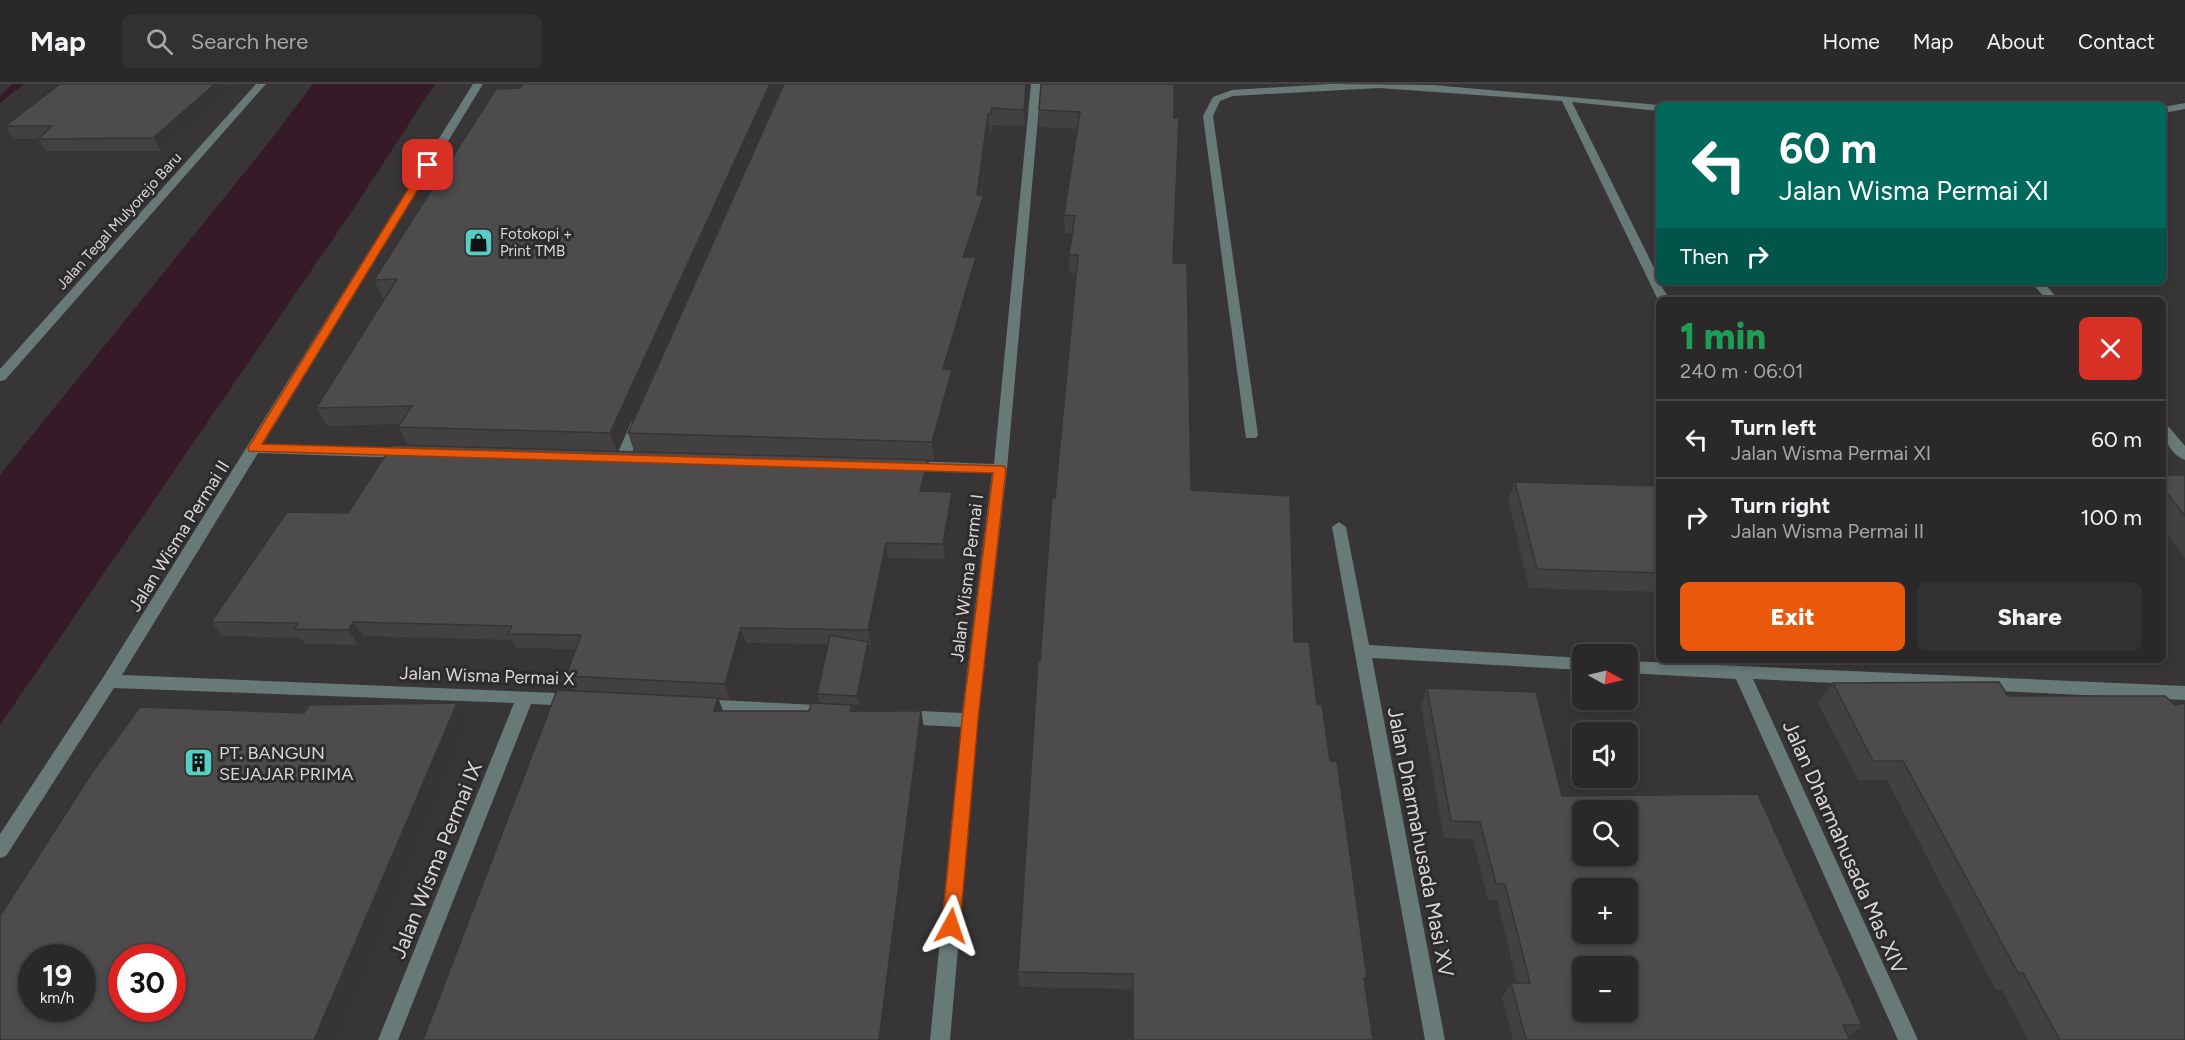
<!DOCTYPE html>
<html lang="en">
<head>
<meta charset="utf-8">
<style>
	body { margin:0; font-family:Figtree,sans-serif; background:#323030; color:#f1f3f6; height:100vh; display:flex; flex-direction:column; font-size:22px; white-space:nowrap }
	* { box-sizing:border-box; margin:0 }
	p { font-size:20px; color:#a5a6a8 }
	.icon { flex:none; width:33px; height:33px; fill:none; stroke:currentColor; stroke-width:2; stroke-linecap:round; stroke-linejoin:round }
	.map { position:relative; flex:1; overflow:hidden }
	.details { position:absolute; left:1656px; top:213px; width:510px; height:366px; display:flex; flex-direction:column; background:#2a2828; border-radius:9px; box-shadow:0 3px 9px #0003,0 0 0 2px #464445 }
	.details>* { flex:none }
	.hud { position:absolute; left:1656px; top:18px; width:510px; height:183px; border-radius:9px; box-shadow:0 3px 9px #0003,0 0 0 2px #464445; background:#00695c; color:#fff; overflow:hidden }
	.needle { width:39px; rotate:98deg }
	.buttons { position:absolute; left:1572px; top:560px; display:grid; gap:12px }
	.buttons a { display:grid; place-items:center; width:66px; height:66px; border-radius:9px; background:#2a2828; box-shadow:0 3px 9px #0003,0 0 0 2px #464445; font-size:30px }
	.speed { position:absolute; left:18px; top:860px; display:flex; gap:12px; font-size:30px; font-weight:700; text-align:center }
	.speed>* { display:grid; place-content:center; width:78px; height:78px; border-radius:50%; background:#2a2828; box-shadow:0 3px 9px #0003,0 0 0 2px #464445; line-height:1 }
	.speed small { font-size:15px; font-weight:400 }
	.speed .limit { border:9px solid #d22; background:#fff; color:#111 }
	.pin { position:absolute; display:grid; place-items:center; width:51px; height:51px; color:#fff; margin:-26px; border-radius:12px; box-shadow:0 3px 9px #0006 }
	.me { position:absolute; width:66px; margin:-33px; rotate:5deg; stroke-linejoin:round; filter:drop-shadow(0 0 4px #0008) }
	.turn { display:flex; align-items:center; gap:21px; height:126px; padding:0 24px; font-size:27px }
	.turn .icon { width:78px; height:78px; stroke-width:2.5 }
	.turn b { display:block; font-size:42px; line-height:51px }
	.then { display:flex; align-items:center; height:57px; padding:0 24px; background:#0003; gap:12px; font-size:22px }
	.round { display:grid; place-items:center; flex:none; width:63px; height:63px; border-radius:9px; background:#323030 }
	.head { display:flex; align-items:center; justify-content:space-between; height:102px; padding:0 24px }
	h1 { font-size:36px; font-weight:800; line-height:45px; color:#1e9e55 }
	.primary-button { display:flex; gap:12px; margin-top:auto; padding:12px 24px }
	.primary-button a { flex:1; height:69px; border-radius:9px; background:#ea580c; color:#fff; font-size:24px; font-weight:800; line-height:69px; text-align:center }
	.primary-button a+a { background:#323030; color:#f1f3f6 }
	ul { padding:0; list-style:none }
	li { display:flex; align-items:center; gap:18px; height:78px; padding:0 24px; border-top:2px solid #464445 }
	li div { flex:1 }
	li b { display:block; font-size:22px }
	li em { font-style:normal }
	header { display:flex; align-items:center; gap:36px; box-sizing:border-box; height:84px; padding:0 30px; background:#2a2828; border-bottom:2px solid #464445 }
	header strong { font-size:28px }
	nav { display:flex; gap:33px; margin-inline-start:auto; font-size:21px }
	.search { width:420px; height:54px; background:#323030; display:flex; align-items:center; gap:15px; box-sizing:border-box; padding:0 21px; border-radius:9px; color:#a5a6a8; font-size:22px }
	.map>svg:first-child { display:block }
	.water { fill:#371a27 }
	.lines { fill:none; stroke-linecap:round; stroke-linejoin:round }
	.stream { fill:#371a27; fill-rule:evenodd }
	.minor { fill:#677a78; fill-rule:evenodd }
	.wall { fill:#434041 }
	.shaded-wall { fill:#373435 }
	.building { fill:#4e4b4c; stroke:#373435; stroke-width:1.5; fill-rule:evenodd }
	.route { fill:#ea580c; stroke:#983908; stroke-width:1.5 }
	.labels { text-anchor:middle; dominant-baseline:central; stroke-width:6; stroke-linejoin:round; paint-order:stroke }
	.far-street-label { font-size:15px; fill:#d8d6d7; stroke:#2e2b2c }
	.far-poi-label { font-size:15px; fill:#d8d6d7; stroke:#2e2b2c; text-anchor:start }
	.street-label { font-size:18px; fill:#d8d6d7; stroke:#2e2b2c }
	.poi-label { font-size:18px; fill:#d8d6d7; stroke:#2e2b2c; text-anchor:start }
	.near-street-label { font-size:21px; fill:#d8d6d7; stroke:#2e2b2c }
</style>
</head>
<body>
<header>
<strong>Map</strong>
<div class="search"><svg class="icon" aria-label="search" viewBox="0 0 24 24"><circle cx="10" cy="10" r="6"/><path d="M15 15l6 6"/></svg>Search here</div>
<nav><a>Home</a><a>Map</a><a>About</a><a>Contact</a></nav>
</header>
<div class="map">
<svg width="2185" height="956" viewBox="0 0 2185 956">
	<rect width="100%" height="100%" fill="#383536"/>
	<!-- water -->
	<path class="water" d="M313,0H435L350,130L0,641V391L270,57Z"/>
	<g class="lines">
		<!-- stream -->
		<path class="stream" d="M13,0H24L0,19V11Z"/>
		<!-- minor -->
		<path class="minor" d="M256,0H266L5,296L0,297V285Z
			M473,0H483L263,360L406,364L413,369L406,374L258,369L122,591L581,610L583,615L581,620L575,622L531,620L398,956H378L514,619L114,604L6,772L0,774V750L104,592Z
			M1031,0H1041L1007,385L978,636L950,956H930L961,643L901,640L895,638L893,633L895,628L901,626L962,629L992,389L910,387L903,382L910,377L994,380Z
			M1331,0L1433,1L1659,21V27L1572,18L1659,194V198L1670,216H1658L1562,17L1379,4L1233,12L1220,17L1213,32L1258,351L1256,354H1246L1203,32L1213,13L1232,6Z
			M2185,19V25L2163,29V23Z
			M2031,198H2043L2059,216H2047Z
			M638,335L645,339L629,375L627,378H617L615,375L631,339Z
			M2163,341L2168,342L2185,362V376C2171,371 2163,354 2163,341Z
			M1339,438L1346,443L1369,561L1582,574V586L1372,574L1445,956H1425L1332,443Z
			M1628,577L2185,602V616L1753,595L1918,956H1898L1736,595L1628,589Z
			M700,615L817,621L823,623L825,628L823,633L817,635L700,629L694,627L692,622L694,617Z"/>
	</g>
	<!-- wall -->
	<path class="wall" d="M60,0H234L235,1L161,67H46L38,55H14L5,42Z
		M523,0H781L617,367H634L628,349L784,0H1029L1025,42L992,41V47H989L981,111L985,128L971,173H976L977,191L950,286L954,304L934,376H929L930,390L926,407L952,408L953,423L945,475L888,474L871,561H868L870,568L859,621H852L853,627H921L924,645L885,956H423L718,614L723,627H809L820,619L817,610L828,560L746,559L730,615L573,606L566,592L576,565L516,564L512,556L363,552L358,561L305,560L301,554L223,552L211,538L348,429L408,361L398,343L400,340L327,342L316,324L385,214H383L374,196Z
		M1174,0L1173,179L1191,406L1294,558L1317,620L1330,677L1367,894L1365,898L1373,956H1132V905L1020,903L1018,888L1040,577L1076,189H1069V171L1073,149H1065L1064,131L1078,45L1039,43V26Z
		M2163,391H2185V474L2163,445Z
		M1515,398L1659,402V508L1529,504L1508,416Z
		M1833,599L2185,956H2028L2002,906H1996L1887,696H1858L1818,619Z
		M1427,604L1562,712L1862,941L1848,953L1850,956H1513L1502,914L1511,899H1517L1497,816H1488L1473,755L1444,754L1421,622Z"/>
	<!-- shaded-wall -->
	<path class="shaded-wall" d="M215,0L235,1L161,67L153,54Z
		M770,0H781L617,368L610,349Z
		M1026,0H1029L1025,42L1024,26Z
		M988,30L989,47L978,127L984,111L985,128L965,191L963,173Z
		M976,173L977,191L945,304L943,285Z
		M952,286L954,304L934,376L932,358Z
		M928,376L930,390L922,422L920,407Z
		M952,408L953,423L945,475L943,460Z
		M886,459L888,474L871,561L868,546Z
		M353,538L363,552L358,561L348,546Z
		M741,544L746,559L730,615L725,600Z
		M868,558L870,568L859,621L857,612Z
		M718,614L725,632L714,627Z
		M457,619L468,637L337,956H314Z
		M921,627L924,645L885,956H879Z"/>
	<!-- building -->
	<path class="building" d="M60,0H215L153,54L38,55L52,42H5Z
		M523,0H770L610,349L398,343L412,322L316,324L397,195L374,196L496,5L520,4Z
		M784,0H1026L1024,26L991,24V30H988L977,111H984L963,173H976L943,285L952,286L932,358L628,349Z
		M1041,0H1174V34H1179L1173,179H1187L1191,406L1290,412L1294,558H1309L1317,620H1322L1330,677H1337L1367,894H1364L1373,956H1133V890L1018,888L1038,577H1040L1052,414H1055L1078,171H1069L1075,132L1064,131L1080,28L1039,26Z
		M392,361L928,376L920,407L952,408L943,460L886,459L868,546L741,544L725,600L566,592L581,551L508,550L512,542L353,538L348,546L294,545L298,539L211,538L287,428L348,429Z
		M2163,391H2185V432L2163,404Z
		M1515,398L1659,402V489L1537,485Z
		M830,551L868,558L857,612L817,610Z
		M1999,598L2008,612H2165L2175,621L2185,619V956H2060L2023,889H2018L1903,677H1873L1833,599Z
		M1427,604L1536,608L1562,712L1758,710L1862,941H1843L1850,956H1526L1511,899H1530L1505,800H1496L1480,738L1451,737ZM1582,726H1628V771H1582ZM1582,804H1628V849H1582ZM1582,882H1628V927H1582Z
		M557,606L718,614L714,627H809L811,619L852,621L850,627H921L879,956H423Z
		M457,619L314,956H0V832L91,690L140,623L304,629L309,621ZM32,873H82V924H32ZM122,873H172V924H122Z"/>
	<!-- route -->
	<path class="route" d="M428,78L433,81L262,360L1004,382L1006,385L978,636L960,842L957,848L951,850L945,848L942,842L962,636L993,389L249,367L248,364L423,81Z"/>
	<!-- icons -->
	<defs>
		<symbol id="shop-square" viewBox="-11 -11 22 22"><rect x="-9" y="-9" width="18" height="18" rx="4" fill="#56cec3" stroke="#2e2b2c"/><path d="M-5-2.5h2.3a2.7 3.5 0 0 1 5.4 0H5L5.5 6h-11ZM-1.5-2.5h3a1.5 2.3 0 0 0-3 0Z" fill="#111"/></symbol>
		<symbol id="building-square" viewBox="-11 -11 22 22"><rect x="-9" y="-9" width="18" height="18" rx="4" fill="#56cec3" stroke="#2e2b2c"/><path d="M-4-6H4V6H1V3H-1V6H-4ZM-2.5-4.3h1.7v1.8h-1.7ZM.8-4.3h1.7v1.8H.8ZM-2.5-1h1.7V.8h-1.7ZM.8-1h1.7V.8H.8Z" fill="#111"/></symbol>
	</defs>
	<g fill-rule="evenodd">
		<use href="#shop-square" x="462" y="142" width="33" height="33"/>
		<use href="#building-square" x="182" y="662" width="33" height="33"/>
	</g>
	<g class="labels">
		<!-- far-street labels -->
		<g class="far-street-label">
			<text transform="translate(119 137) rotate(-48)">Jalan Tegal Mulyorejo Baru</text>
		</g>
		<!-- far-poi labels -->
		<g class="far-poi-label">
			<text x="500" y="150">Fotokopi +<tspan x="500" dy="17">Print TMB</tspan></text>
		</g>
		<!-- street labels -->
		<g class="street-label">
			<text transform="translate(179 452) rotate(-58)">Jalan Wisma Permai II</text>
			<text transform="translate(967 494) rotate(-83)">Jalan Wisma Permai I</text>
			<text transform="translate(487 592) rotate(2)">Jalan Wisma Permai X</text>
		</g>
		<!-- poi labels -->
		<g class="poi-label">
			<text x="219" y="669">PT. BANGUN<tspan x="219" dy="21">SEJAJAR PRIMA</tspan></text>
		</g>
		<!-- near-street labels -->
		<g class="near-street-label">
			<text transform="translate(1421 758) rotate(79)">Jalan Dharmahusada Masi XV</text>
			<text transform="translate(1845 763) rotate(66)">Jalan Dharmahusada Mas XIV</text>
			<text transform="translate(436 776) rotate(-68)">Jalan Wisma Permai IX</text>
		</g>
	</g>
</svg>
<div class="buttons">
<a><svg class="needle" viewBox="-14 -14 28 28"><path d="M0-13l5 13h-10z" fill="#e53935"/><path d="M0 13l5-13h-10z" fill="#a5a6a8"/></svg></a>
<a><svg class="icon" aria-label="sound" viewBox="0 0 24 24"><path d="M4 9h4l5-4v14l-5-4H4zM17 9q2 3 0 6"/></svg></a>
<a><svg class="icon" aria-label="search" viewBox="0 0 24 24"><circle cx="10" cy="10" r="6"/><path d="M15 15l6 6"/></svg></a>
<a>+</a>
<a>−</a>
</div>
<div class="speed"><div>19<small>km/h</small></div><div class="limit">30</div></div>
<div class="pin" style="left:428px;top:81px;background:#d93025"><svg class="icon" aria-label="arrive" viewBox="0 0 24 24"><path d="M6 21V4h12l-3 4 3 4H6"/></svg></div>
<svg class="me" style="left:951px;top:842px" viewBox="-20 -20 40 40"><path d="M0-17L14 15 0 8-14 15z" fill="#ea580c" stroke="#fff" stroke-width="4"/></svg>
<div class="hud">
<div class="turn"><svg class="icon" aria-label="left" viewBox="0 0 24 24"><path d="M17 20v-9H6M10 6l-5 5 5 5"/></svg><div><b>60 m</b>Jalan Wisma Permai XI</div></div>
<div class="then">Then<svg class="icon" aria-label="right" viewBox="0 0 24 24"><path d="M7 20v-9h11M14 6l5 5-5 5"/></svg></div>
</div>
<section class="details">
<div class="head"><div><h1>1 min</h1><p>240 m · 06:01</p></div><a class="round" style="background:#d93025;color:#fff"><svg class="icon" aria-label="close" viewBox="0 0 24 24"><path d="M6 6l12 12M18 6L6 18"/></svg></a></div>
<ul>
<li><svg class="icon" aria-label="left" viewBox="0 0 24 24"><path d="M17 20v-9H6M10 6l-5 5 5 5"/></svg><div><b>Turn left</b><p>Jalan Wisma Permai XI</p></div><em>60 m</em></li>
<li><svg class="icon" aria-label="right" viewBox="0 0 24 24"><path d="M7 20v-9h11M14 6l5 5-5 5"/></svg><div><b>Turn right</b><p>Jalan Wisma Permai II</p></div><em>100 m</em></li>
</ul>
<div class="primary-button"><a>Exit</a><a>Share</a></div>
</section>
</div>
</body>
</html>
